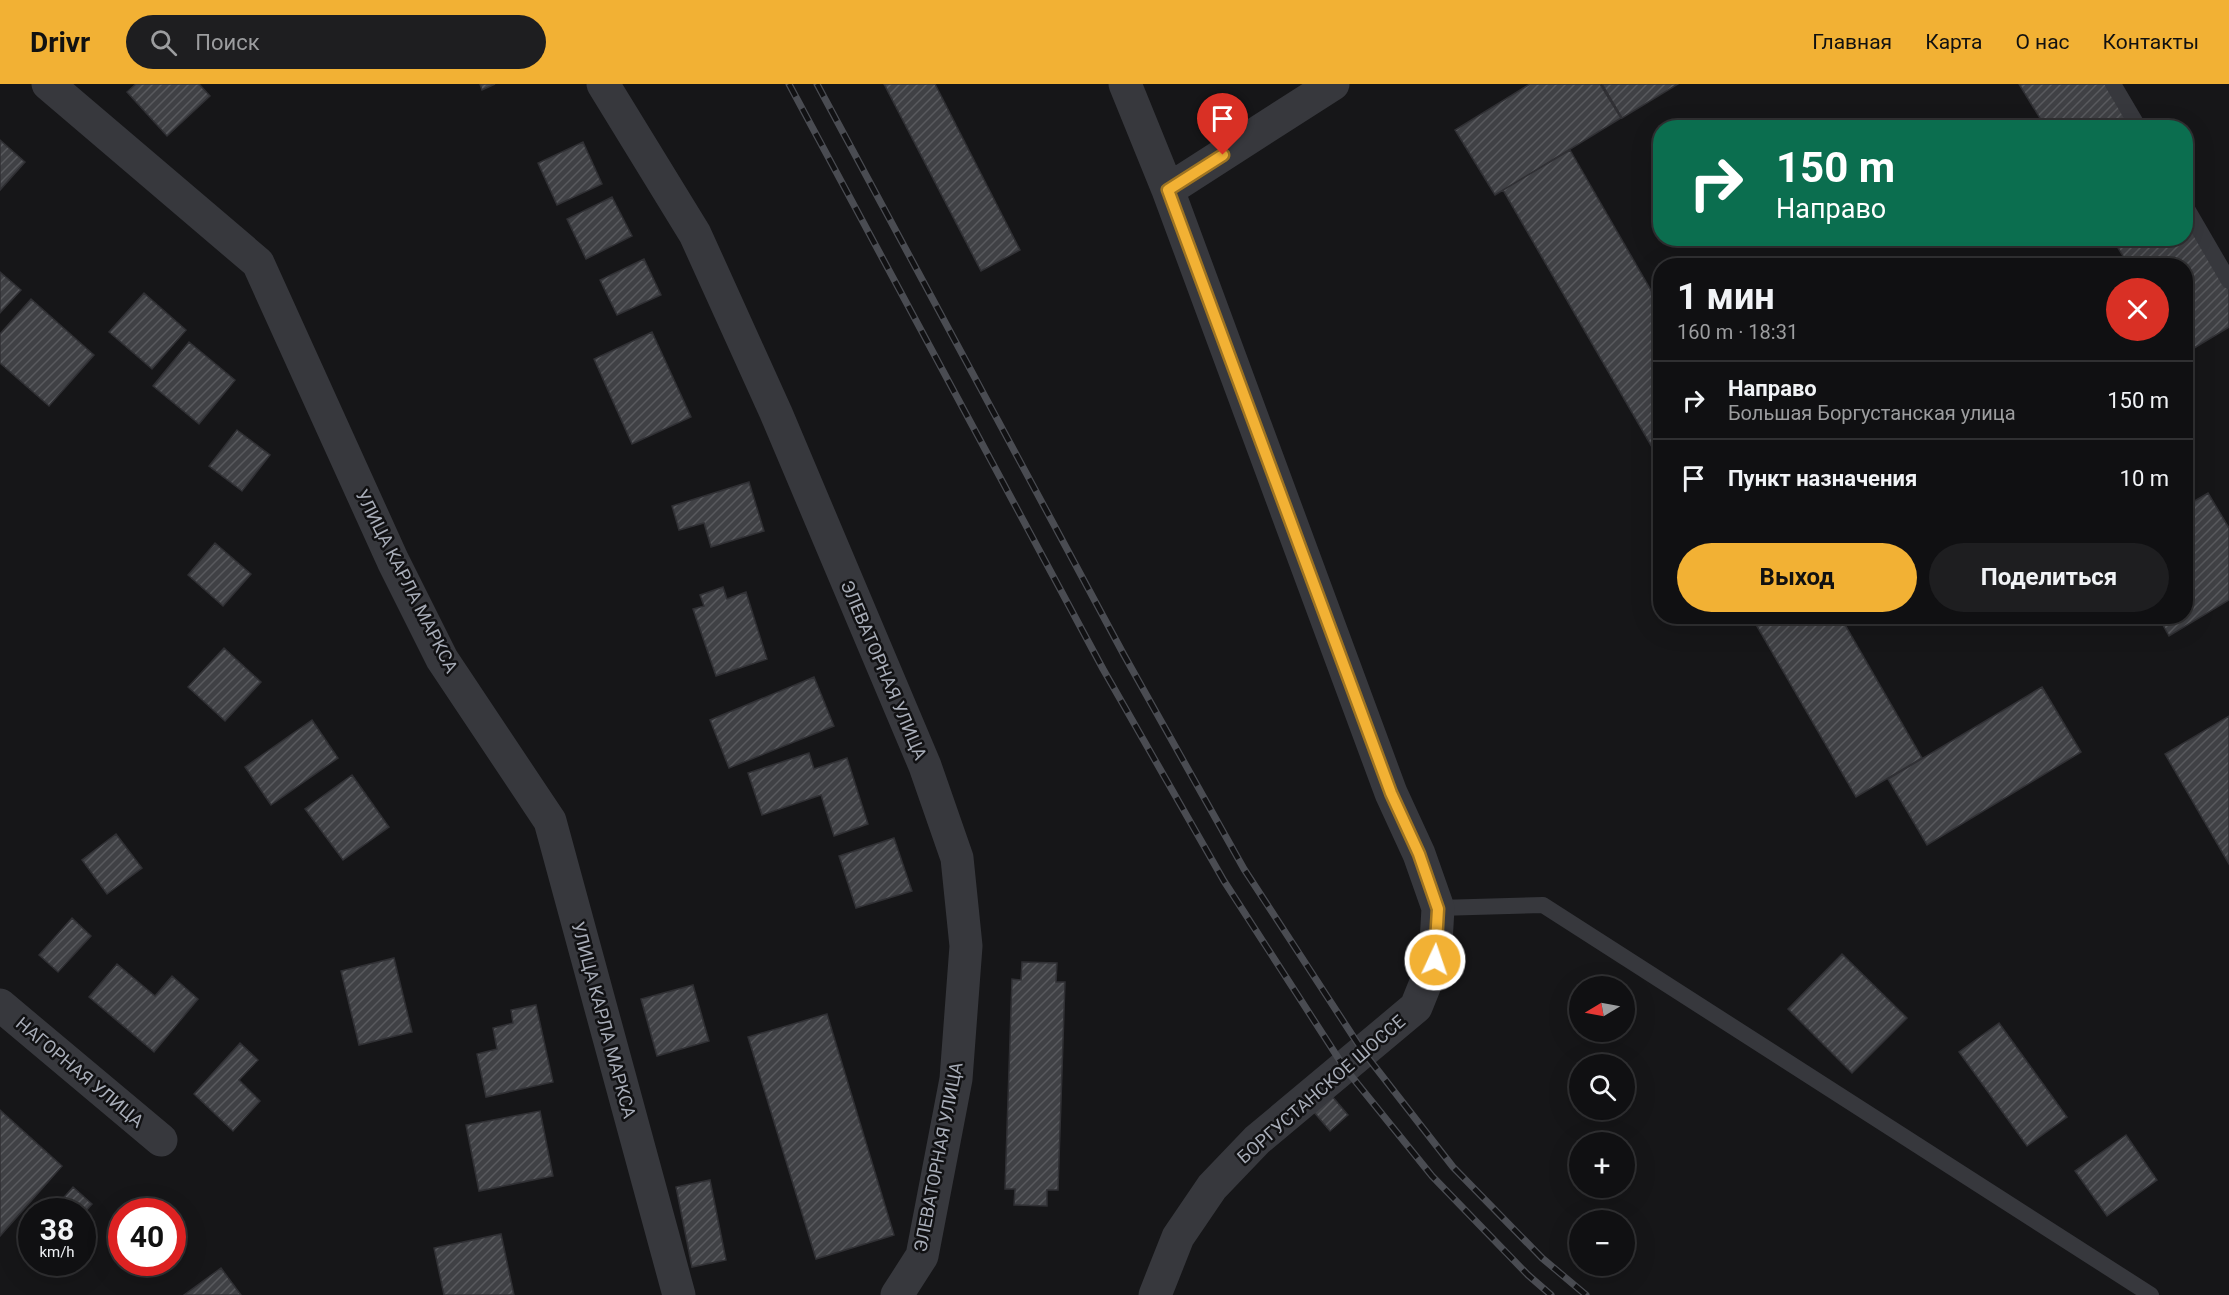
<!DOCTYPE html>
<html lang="ru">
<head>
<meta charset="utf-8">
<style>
	body { margin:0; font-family:Roboto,sans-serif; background:#1e1e20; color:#f1f3f6; height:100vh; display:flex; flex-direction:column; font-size:22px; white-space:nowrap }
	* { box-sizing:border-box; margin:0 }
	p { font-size:20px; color:#9c9d9f }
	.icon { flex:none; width:33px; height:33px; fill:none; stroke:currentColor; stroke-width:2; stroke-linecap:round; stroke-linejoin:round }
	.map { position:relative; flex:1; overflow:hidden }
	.details { position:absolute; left:1653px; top:174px; width:540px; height:366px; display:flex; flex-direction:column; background:#101012; border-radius:24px; box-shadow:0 6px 24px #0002,0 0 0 2px #303032 }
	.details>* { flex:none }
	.banner { position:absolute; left:1653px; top:36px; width:540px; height:126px; border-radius:24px; box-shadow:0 6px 24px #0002,0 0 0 2px #303032; background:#0b6e4f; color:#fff; overflow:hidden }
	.needle { width:39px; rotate:260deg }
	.controls { position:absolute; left:1569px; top:892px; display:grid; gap:12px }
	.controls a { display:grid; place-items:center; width:66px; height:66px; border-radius:50%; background:#101012; box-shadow:0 6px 24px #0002,0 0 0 2px #303032; font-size:30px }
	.speed { position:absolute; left:18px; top:1114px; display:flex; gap:12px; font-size:30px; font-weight:700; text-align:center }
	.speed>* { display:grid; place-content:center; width:78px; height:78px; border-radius:50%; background:#101012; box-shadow:0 6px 24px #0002,0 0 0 2px #303032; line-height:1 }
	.speed small { font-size:15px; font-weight:400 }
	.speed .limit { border:9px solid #d22; background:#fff; color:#111 }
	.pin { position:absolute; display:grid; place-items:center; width:51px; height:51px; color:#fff; margin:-62px -26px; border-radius:50% 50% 50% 0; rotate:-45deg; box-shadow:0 0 6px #0007 }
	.pin .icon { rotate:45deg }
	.me { position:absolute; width:66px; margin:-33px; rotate:3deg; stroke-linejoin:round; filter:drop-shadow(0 0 4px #0008) }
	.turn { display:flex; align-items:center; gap:21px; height:126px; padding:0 24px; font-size:27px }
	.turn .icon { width:78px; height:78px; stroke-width:2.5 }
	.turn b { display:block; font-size:42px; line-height:51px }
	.round { display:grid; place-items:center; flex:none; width:63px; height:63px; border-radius:32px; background:#1e1e20 }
	.overview { display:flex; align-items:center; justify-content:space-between; height:102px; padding:0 24px }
	h1 { font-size:36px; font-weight:700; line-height:45px }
	.cta { display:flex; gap:12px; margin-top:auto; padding:12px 24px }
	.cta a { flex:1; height:69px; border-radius:36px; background:#f2b134; color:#111; font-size:24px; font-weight:700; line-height:69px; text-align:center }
	.cta a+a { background:#1e1e20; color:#f1f3f6 }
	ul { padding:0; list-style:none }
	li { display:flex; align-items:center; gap:18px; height:78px; padding:0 24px; border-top:2px solid #303032 }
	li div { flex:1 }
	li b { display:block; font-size:22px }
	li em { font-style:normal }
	header { display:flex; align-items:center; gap:36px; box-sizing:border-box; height:84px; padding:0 30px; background:#f2b134; color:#111 }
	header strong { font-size:28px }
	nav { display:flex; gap:33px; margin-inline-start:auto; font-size:21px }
	.search { width:420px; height:54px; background:#1e1e20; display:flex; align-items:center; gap:15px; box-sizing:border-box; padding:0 21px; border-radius:33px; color:#9c9d9f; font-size:22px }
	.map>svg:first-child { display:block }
	.building { fill:url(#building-hatch); stroke:#303034; stroke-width:1.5 }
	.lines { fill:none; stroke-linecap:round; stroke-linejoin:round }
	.service { stroke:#37383d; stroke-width:16 }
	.minor { stroke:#37383d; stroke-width:33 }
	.tertiary { stroke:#37383d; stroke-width:33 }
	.rail-casing { stroke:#4a4c52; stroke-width:7 }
	.rail { stroke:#111113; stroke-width:4.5; stroke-dasharray:14; stroke-linecap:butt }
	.route-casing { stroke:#9d7322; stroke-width:15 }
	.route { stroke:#f2b134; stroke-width:10 }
	.labels { text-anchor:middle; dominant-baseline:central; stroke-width:5; stroke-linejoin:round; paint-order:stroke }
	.street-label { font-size:18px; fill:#a8adb8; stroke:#111113 }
</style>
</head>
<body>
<header>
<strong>Drivr</strong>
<div class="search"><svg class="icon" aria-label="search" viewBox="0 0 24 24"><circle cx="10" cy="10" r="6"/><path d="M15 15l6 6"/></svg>Поиск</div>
<nav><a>Главная</a><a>Карта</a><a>О нас</a><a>Контакты</a></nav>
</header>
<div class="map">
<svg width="2229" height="1211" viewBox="0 0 2229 1211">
	<defs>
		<pattern id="building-hatch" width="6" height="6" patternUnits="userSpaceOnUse" patternTransform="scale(1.5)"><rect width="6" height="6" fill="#404145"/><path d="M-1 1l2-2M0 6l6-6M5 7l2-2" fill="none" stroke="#595a5e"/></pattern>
	</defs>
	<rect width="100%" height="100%" fill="#161618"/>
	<!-- building -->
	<path class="building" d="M136,0H199L210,12L167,52L127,8Z
		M480,0H495L482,6Z
		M884,0H935L1020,166L981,187Z
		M1530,0H1600L1621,34L1495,111L1455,46Z
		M1602,0H1678L1622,34Z
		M2019,0H2107L2133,44H2046Z
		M0,56L25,78L0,106Z
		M583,58L602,100L557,121L538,79Z
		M1570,66L1660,222V377L1503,106Z
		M612,113L632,152L586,175L567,135Z
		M2186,131L2229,203V243L2186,269V182H2129L2112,154H2186Z
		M644,175L661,211L617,231L600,196Z
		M0,188L21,206L0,229Z
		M144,209L186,246L152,285L109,248Z
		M31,215L94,271L49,322L0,279V250Z
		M652,248L691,333L632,360L594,275Z
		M189,258L235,296L199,340L153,302Z
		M237,346L270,371L242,407L209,382Z
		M749,398L764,447L711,463L704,439L679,446L672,422Z
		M2208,409L2229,444V516L2169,552L2158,532H2186V422Z
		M215,459L251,490L223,522L188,491Z
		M723,503L727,515L746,508L767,575L716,592L693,525L704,522L700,511Z
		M1751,532H1840L1922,674L1856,713Z
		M224,564L261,598L225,637L188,603Z
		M814,593L834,642L729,684L710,636Z
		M2042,603L2081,668L1927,761L1888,695Z
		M2229,632V780L2165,670Z
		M312,636L338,674L271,721L245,683Z
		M809,669L814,685L847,674L868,740L834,752L821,711L762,731L748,689Z
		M352,691L389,743L343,776L305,725Z
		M116,750L142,784L107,810L82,776Z
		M894,754L912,807L856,824L839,772Z
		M72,834L91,852L58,888L39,871Z
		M1842,870L1907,934L1852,989L1788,925Z
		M394,874L412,948L359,961L341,887Z
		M1022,878L1057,879L1056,898H1065L1058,1106H1047V1122L1014,1121L1015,1105H1005L1012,895L1021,896Z
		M117,880L155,912L172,892L198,915L154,968L89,913Z
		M693,901L709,957L657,972L641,915Z
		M536,921L553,998L486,1013L477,970L497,965L493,944L513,939L511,926Z
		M827,930L894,1151L816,1175L748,953Z
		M1999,939L2067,1033L2027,1062L1959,968Z
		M240,959L258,976L239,996L260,1017L233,1047L194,1010Z
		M1331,1011L1348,1031L1330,1047L1313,1027Z
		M0,1026L62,1082L0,1152Z
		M540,1027L553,1092L479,1107L466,1041Z
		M2126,1051L2157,1096L2107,1132L2075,1087Z
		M710,1096L726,1176L692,1183L676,1103Z
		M73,1103L92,1120L82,1131V1128H51Z
		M501,1150L514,1211H444L434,1164Z
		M221,1184L241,1211H184Z"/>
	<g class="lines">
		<!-- service -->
		<path class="service" d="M2113,0L2139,44
			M2186,123L2229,197
			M1438,824L1543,821L2151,1211"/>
		<!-- minor -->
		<path class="minor" d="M48,0L258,179L393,477L442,575L550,737L679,1211
			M603,0L695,150L776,329L925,682L957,774L966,862L956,995L922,1172L897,1211
			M0,921L161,1056"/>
		<!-- tertiary -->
		<path class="tertiary" d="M1125,0L1168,106L1391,709L1419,770L1438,824L1435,876L1416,923L1257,1056L1212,1103L1178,1153L1155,1211
			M1168,106L1333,0"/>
		<defs>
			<path id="rail" d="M789,0L1103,585L1224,797L1344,983L1432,1092L1528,1191L1551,1211
				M817,0L1124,571L1244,785L1362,966L1453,1083L1542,1174L1586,1211"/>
		</defs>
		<!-- rail casing -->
		<use href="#rail" class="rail-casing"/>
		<!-- rail -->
		<use href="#rail" class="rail"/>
	</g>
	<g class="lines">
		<defs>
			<path id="route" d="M1223,71L1168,106L1391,709L1419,770L1438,825L1435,876"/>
		</defs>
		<!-- route casing -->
		<use href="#route" class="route-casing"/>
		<!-- route -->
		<use href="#route" class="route"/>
	</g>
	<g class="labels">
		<!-- street labels -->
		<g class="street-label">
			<text transform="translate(407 497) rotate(63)">УЛИЦА КАРЛА МАРКСА</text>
			<text transform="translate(884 586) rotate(67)">ЭЛЕВАТОРНАЯ УЛИЦА</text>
			<text transform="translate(604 936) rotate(75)">УЛИЦА КАРЛА МАРКСА</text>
			<text transform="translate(80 988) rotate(40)">НАГОРНАЯ УЛИЦА</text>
			<text transform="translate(1321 1005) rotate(-41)">БОРГУСТАНСКОЕ ШОССЕ</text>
			<text transform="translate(938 1073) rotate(-79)">ЭЛЕВАТОРНАЯ УЛИЦА</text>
		</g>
	</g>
</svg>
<div class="controls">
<a><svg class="needle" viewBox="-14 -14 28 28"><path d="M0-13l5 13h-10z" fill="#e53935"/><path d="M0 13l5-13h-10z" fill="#9c9d9f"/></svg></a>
<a><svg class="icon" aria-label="search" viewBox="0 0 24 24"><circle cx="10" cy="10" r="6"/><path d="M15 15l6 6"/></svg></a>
<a>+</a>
<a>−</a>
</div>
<div class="speed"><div>38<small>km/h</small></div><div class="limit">40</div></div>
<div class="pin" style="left:1223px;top:71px;background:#d93025"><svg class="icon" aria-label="arrive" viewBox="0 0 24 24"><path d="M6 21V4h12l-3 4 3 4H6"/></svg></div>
<svg class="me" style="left:1435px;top:876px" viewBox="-20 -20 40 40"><circle r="17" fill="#f2b134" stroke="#fff" stroke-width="3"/><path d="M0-11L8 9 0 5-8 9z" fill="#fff"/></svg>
<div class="banner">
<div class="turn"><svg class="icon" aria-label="right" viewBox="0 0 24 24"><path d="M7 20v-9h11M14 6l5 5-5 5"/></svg><div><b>150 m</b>Направо</div></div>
</div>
<section class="details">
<div class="overview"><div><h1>1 мин</h1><p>160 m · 18:31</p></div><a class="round" style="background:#d93025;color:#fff"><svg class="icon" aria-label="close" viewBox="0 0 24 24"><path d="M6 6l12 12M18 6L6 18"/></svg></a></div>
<ul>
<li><svg class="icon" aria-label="right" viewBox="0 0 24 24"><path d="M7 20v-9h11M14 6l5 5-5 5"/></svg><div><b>Направо</b><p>Большая Боргустанская улица</p></div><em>150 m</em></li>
<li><svg class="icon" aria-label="arrive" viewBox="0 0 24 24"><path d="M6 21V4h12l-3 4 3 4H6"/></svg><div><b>Пункт назначения</b></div><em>10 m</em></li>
</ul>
<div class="cta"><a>Выход</a><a>Поделиться</a></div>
</section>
</div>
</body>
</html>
